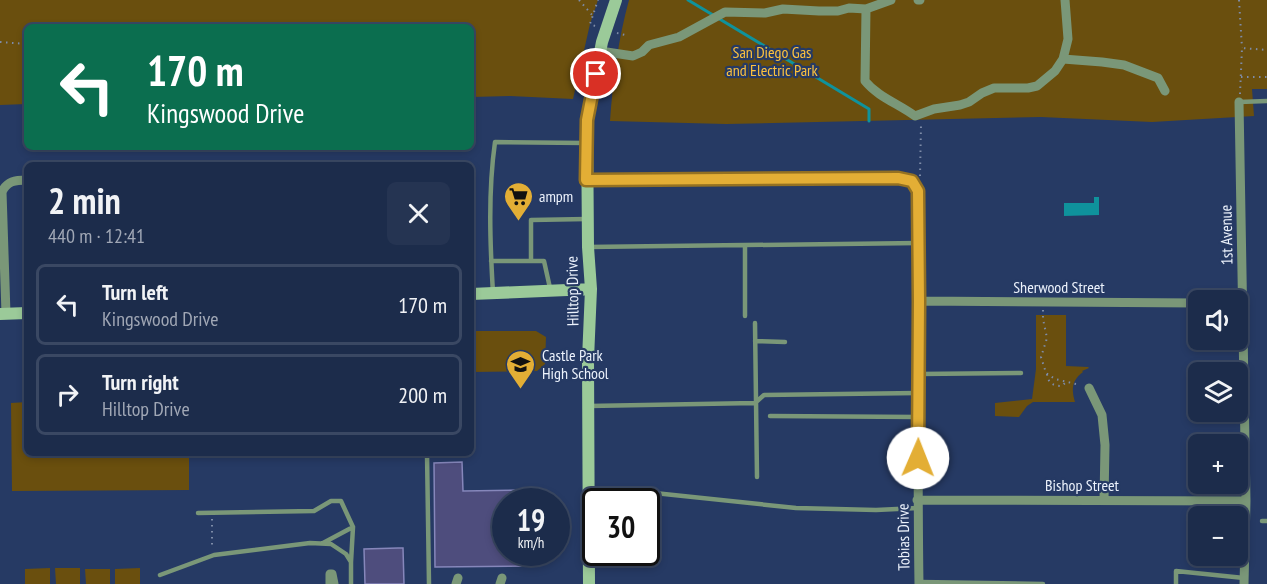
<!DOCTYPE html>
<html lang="en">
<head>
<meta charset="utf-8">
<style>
	body { margin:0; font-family:"PT Sans Narrow",sans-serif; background:#253452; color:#f1f3f6; height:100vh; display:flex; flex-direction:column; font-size:22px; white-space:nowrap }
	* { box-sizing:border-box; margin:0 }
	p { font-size:20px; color:#a0a7b5 }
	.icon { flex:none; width:33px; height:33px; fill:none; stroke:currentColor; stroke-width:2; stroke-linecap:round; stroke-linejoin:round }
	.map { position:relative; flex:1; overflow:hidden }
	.panel { position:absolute; left:24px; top:162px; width:450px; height:294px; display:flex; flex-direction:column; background:#1c2c4b; border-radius:9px; box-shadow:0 3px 9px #0003,0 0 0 2px #3a4863 }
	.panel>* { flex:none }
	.hud { position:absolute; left:24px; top:24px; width:450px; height:126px; border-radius:9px; box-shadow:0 3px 9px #0003,0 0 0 2px #3a4863; background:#0b6e4f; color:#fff; overflow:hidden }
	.tools { position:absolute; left:1188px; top:290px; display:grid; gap:12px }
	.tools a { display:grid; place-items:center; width:60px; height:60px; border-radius:9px; background:#1c2c4b; box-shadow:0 3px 9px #0003,0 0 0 2px #3a4863; font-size:30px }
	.speed { position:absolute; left:492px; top:488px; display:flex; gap:12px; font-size:30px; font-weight:700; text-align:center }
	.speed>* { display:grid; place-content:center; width:78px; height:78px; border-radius:50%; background:#1c2c4b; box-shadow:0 3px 9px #0003,0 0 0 2px #3a4863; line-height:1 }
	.speed small { font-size:15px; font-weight:400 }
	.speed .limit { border:3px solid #111; border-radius:9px; background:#fff; color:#111 }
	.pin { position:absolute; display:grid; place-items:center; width:51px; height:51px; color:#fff; margin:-26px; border:3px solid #fff; border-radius:50%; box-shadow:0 2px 6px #0007 }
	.me { position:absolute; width:66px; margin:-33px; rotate:1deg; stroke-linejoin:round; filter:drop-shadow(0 0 4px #0008) }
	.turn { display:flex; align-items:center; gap:21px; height:126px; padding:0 24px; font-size:27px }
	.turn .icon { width:78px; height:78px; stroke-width:2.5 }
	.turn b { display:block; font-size:42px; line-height:51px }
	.round { display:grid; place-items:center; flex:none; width:63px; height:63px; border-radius:9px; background:#253452 }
	.headline { display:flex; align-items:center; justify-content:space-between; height:102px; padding:0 24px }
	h1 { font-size:36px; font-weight:600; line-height:45px }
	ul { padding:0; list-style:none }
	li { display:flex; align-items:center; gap:18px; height:81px; margin:0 12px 9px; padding:0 12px; border:3px solid #3a4863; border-radius:9px }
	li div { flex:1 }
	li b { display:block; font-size:22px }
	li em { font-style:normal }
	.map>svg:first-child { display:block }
	.green { fill:#6a4f0e }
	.water { fill:#0f929c }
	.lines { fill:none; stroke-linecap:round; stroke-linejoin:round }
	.stream { stroke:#0f929c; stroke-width:3 }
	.building { fill:#4e4d7d; stroke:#8687bb; stroke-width:1.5 }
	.path { stroke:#7e8ca8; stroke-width:2; stroke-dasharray:1.5 4.5; stroke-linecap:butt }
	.lane { stroke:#7a9778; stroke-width:4.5 }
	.street { stroke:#7a9778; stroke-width:9 }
	.secondary { stroke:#9bca99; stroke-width:12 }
	.route-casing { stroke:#947122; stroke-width:15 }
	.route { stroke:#e3ae35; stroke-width:10 }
	.labels { text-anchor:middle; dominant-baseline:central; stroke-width:4.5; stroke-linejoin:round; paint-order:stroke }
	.park-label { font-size:16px; fill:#fdc23e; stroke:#263a64 }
	.poi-label { font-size:16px; fill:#ecf2fc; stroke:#263a64; text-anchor:start }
	.street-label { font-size:16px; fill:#ecf2fc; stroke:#263a64 }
</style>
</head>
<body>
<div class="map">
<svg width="1267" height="584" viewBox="0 0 1267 584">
	<rect width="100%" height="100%" fill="#263a64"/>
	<!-- green -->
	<path class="green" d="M0,0H598L590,24L573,99L510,96L471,97V27H27V104L0,105Z
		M629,0H1267V89H1252L1254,116L1152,122L1041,117L726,124L610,121C613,80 618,40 629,0Z
		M1036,315H1066V366L1088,367L1089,368L1082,371L1083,372C1072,380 1071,389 1075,402H1033L1027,406L1019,417L995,416V403L1032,399L1036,369Z
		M471,331H536L546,337L545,364L537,371L471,372Z
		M27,402V453H189V490L12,491L11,403Z
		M50,568V584H25V569Z
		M55,568H80V584H56Z
		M140,568V584H115V569Z
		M85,569H110V584H86Z"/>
	<!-- water -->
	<path class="water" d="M1094,197H1099V215L1064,216V203H1094Z"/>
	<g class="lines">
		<!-- stream -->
		<path class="stream" d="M688,0L869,109V121"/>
	</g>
	<!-- building -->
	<path class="building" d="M462,462L463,491L532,490V501H506V552H533V566L435,567L434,463Z
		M398,548H403L404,584H365L364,549Z"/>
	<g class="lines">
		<!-- path -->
		<path class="path" d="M579,0L593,16
			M1239,0L1242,48
			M595,26L590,24L598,0
			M617,33L625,35
			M0,42L27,44
			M1241,77H1267
			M1240,94L1242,48L1267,50
			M920,176L921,125
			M1043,310V319L1047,338L1041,357L1046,373L1055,379L1080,385
			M1047,374C1048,383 1053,386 1062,386L1066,382
			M212,519V549"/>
		<!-- lane -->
		<path class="lane" d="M1239,102L1267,101
			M745,245V316
			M588,247L919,243
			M491,261H544L550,288
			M531,261V220L587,219
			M493,293C490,243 488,192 495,142L585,143
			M755,323L757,477
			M755,341L785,342
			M919,374L1021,373
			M589,406L755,403L764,395L918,393
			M770,416L918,417
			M427,453L429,584
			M589,490L645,492L796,508L876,510L918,508
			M198,513L314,511L331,501H341L353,527
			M1262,521H1267
			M323,543L353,527L351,562
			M160,575L214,555L310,543L331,544L346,554L351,562V584
			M920,582L1043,584
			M1176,584V571L1244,578"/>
		<!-- street -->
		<path class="street" d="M918,0H920
			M866,9L891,0
			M600,51L633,56L642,52L649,45L679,37L725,12L765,13L783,9L819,11H838L849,8L866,9L865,81C878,97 899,104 915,116L934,109L960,105L969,102L982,93L994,88H1028L1037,86L1055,71L1063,59L1102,62L1124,65L1158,78L1165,91
			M1063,59L1068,39L1065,0
			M1239,102L1246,501L1244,584
			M587,180L889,178L912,181L918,191C919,322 917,453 919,584
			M919,301L1198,303
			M6,314L2,192C7,181 15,180 27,180
			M1089,388L1102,415L1105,445L1104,500
			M917,500L1246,501
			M330,584V574H332L334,584
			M456,584L458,578
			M500,584L502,578"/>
		<!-- secondary -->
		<path class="secondary" d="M471,294L591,289
			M0,314L27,313
			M589,584L588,359L591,289L588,247L587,120L602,42L616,0"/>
	</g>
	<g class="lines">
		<defs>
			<path id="route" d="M596,74L587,120L586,180L898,178L912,181L918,191L919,301L918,458"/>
		</defs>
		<!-- route casing -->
		<use href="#route" class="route-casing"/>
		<!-- route -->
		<use href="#route" class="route"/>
	</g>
	<!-- icons -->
	<defs>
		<symbol id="supermarket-pin" viewBox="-11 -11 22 30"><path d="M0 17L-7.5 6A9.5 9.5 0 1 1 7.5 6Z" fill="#e3ae35" stroke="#263a64"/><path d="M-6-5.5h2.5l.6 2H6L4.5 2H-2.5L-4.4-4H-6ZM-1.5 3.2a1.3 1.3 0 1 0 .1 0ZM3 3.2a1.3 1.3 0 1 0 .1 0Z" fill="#111"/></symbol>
		<symbol id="school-pin" viewBox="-11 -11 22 30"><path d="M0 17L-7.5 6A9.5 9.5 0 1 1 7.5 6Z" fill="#e3ae35" stroke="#263a64"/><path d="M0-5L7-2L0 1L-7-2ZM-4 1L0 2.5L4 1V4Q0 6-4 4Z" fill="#111"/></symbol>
	</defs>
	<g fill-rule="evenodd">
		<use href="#supermarket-pin" x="502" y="180" width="33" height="45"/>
		<use href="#school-pin" x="504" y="348" width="33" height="45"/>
	</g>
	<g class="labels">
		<!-- park labels -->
		<g class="park-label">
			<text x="772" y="52">San Diego Gas<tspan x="772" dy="18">and Electric Park</tspan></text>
		</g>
		<!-- poi labels -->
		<g class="poi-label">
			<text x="539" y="196">ampm</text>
			<text x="542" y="355">Castle Park<tspan x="542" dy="18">High School</tspan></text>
		</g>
		<!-- street labels -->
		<g class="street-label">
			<text transform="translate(1226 235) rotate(-91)">1st Avenue</text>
			<text x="1059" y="287">Sherwood Street</text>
			<text transform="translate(572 291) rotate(-91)">Hilltop Drive</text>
			<text x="1082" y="485">Bishop Street</text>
			<text transform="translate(903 537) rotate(-91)">Tobias Drive</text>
		</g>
	</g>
</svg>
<div class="tools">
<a><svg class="icon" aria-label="sound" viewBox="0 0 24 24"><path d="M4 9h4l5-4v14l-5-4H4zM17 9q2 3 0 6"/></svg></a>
<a><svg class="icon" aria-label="layers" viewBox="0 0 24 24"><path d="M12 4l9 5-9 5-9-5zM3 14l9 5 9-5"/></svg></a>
<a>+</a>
<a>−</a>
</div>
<div class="speed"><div>19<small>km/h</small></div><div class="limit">30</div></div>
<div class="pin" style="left:596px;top:74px;background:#d93025"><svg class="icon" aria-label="arrive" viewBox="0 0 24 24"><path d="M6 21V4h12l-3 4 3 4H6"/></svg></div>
<svg class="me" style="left:918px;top:458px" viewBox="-20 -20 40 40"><circle r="19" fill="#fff"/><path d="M0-13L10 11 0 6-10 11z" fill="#e3ae35"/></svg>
<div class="hud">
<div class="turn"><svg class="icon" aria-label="left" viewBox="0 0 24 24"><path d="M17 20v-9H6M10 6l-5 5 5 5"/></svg><div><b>170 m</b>Kingswood Drive</div></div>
</div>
<section class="panel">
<div class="headline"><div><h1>2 min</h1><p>440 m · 12:41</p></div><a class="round"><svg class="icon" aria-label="close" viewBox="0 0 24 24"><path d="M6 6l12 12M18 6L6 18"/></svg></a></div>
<ul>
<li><svg class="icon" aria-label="left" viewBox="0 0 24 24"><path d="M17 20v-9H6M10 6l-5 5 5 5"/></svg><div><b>Turn left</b><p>Kingswood Drive</p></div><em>170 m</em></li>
<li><svg class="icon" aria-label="right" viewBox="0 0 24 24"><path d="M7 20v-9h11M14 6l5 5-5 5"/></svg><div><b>Turn right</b><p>Hilltop Drive</p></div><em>200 m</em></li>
</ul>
</section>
</div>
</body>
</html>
